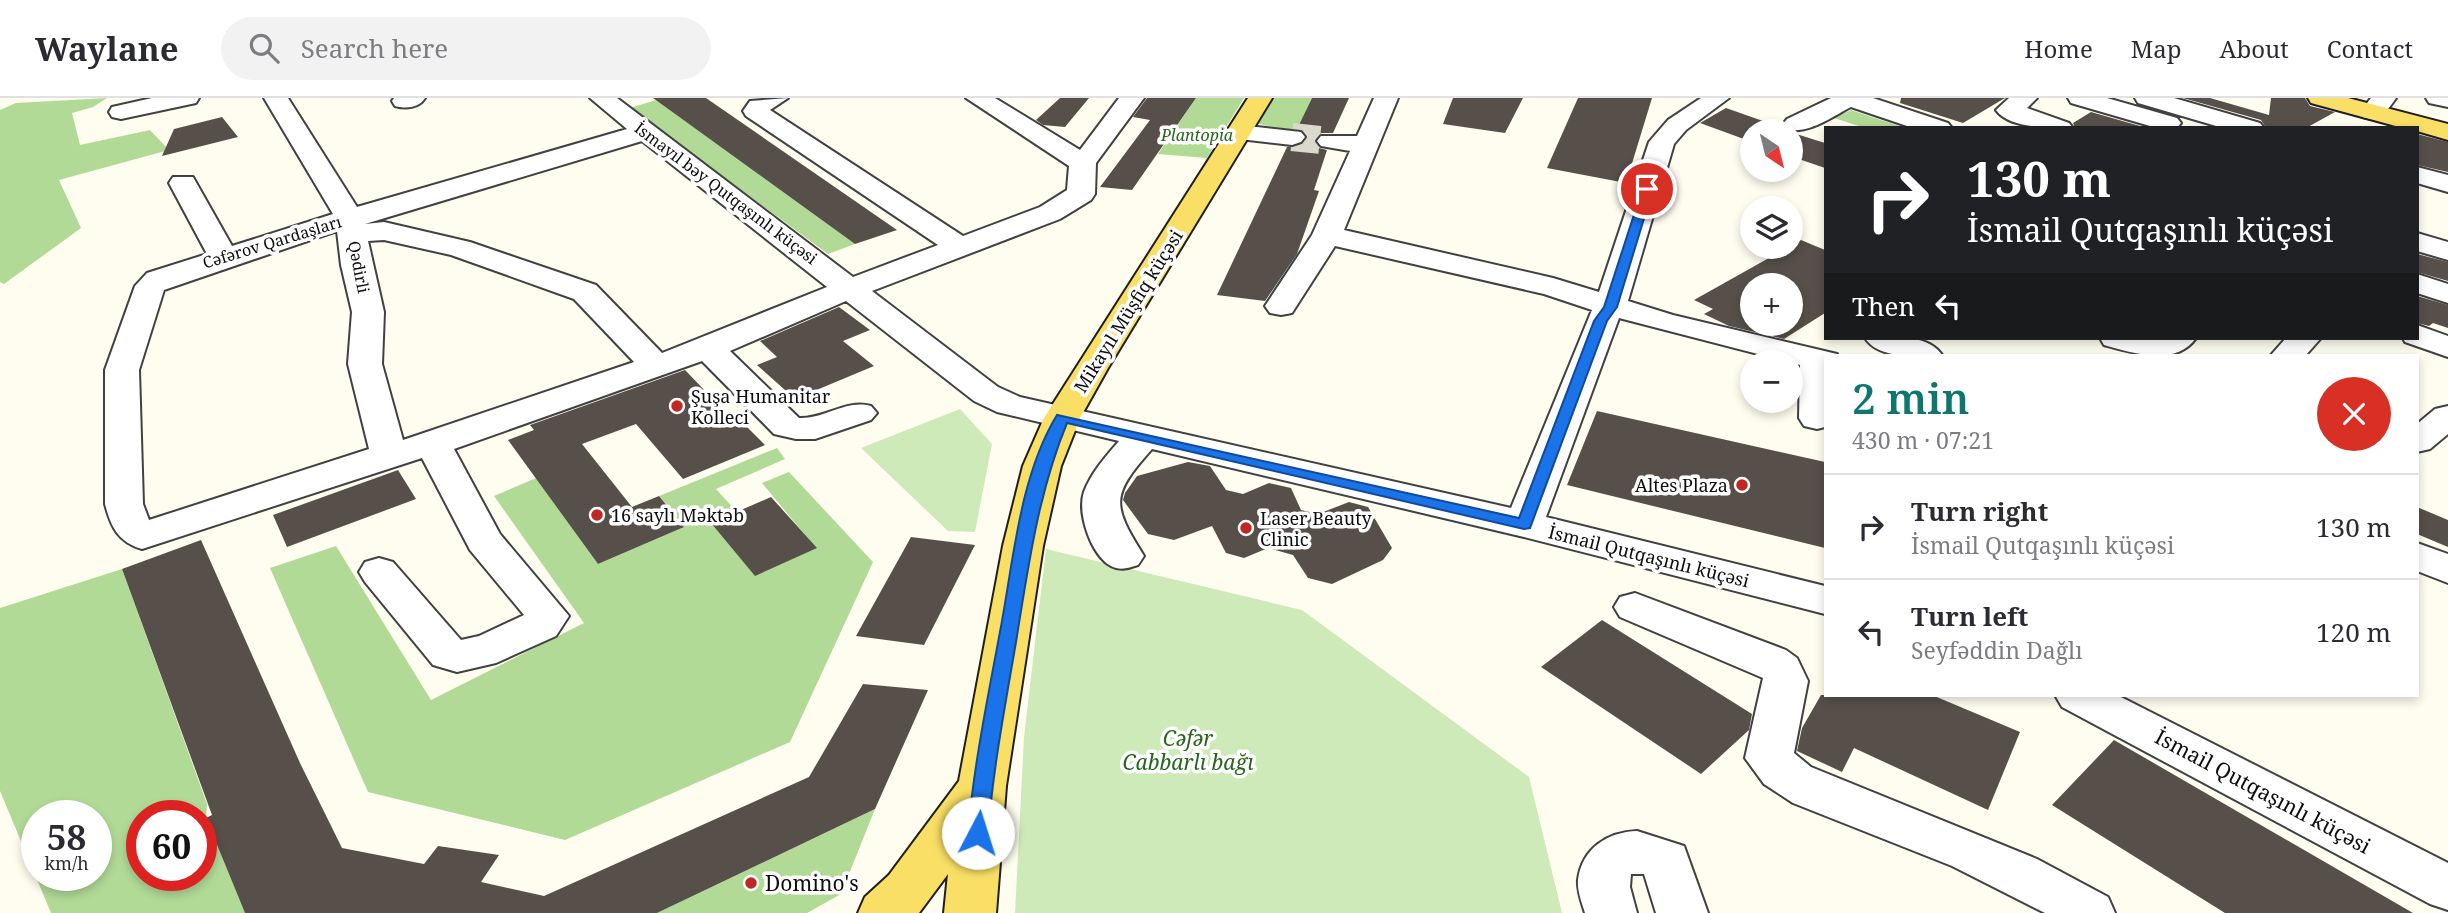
<!DOCTYPE html>
<html lang="en">
<head>
<meta charset="utf-8">
<style>
	body { margin:0; font-family:"Noto Serif",serif; background:#f2f2f3; color:#2b2b33; height:100vh; display:flex; flex-direction:column; font-size:26px; white-space:nowrap }
	* { box-sizing:border-box; margin:0 }
	p { font-size:23px; color:#7c7c81 }
	.icon { flex:none; width:38px; height:38px; fill:none; stroke:currentColor; stroke-width:2; stroke-linecap:round; stroke-linejoin:round }
	.map { position:relative; flex:1; overflow:hidden }
	.details { position:absolute; left:1824px; top:256px; width:595px; height:343px; display:flex; flex-direction:column; background:#fff; border-radius:0px; box-shadow:0 4px 10px #0003 }
	.details>* { flex:none }
	.banner { position:absolute; left:1824px; top:28px; width:595px; height:214px; border-radius:0px; box-shadow:0 4px 10px #0003; background:#202124; color:#fff; overflow:hidden }
	.needle { width:46px; rotate:145deg }
	.controls { position:absolute; left:1740px; top:21px; display:grid; gap:14px }
	.controls a { display:grid; place-items:center; width:63px; height:63px; border-radius:50%; background:#fff; box-shadow:0 4px 10px #0003; font-size:35px }
	.speed { position:absolute; left:21px; top:702px; display:flex; gap:14px; font-size:35px; font-weight:700; text-align:center }
	.speed>* { display:grid; place-content:center; width:91px; height:91px; border-radius:50%; background:#fff; box-shadow:0 4px 10px #0003; line-height:1 }
	.speed small { font-size:18px; font-weight:400 }
	.speed .limit { border:10px solid #d22; background:#fff; color:#111 }
	.pin { position:absolute; display:grid; place-items:center; width:60px; height:60px; color:#fff; margin:-30px; border:4px solid #fff; border-radius:50%; box-shadow:0 2px 7px #0007 }
	.me { position:absolute; width:77px; margin:-38px; rotate:5deg; stroke-linejoin:round; filter:drop-shadow(0 0 5px #0008) }
	.turn { display:flex; align-items:center; gap:24px; height:147px; padding:0 28px; font-size:32px }
	.turn .icon { width:91px; height:91px; stroke-width:2.5 }
	.turn b { display:block; font-size:49px; line-height:60px }
	.then { display:flex; align-items:center; height:66px; padding:0 28px; background:#0003; gap:14px; font-size:26px }
	.round { display:grid; place-items:center; flex:none; width:74px; height:74px; border-radius:37px; background:#f2f2f3 }
	.headline { display:flex; align-items:center; justify-content:space-between; height:119px; padding:0 28px }
	h1 { font-size:42px; font-weight:600; line-height:52px; color:#0f766e }
	ul { padding:0; list-style:none }
	li { display:flex; align-items:center; gap:21px; height:105px; padding:0 28px; border-top:2px solid #e1e1e2 }
	li div { flex:1 }
	li b { display:block; font-size:26px }
	li em { font-style:normal }
	header { display:flex; align-items:center; gap:42px; box-sizing:border-box; height:98px; padding:0 35px; background:#fff; border-bottom:2px solid #e1e1e2 }
	header strong { font-size:33px }
	nav { display:flex; gap:38px; margin-inline-start:auto; font-size:24px }
	.search { width:490px; height:63px; background:#f2f2f3; display:flex; align-items:center; gap:18px; box-sizing:border-box; padding:0 24px; border-radius:38px; color:#7c7c81; font-size:26px }
	.map>svg:first-child { display:block }
	.green { fill:#ceeab8 }
	.forest { fill:#b1da97; fill-rule:evenodd }
	.building { fill:#57504a; fill-rule:evenodd }
	.lines { fill:none; stroke-linecap:round; stroke-linejoin:round }
	.minor-tunnel { stroke:#dbd9cd; stroke-width:28; stroke-dasharray:28 14; stroke-linecap:butt }
	.minor-casing { stroke:#414141; stroke-width:4 }
	.major-casing { stroke:#1f1f1f; stroke-width:4 }
	.minor { fill:#fff; fill-rule:evenodd }
	.major { fill:#f9df65; fill-rule:evenodd }
	.route { fill:#1a73e8; stroke:#114b97; stroke-width:2 }
	.poi-dot { fill:#bf2825; stroke:#fff; stroke-width:2.5 }
	.labels { text-anchor:middle; dominant-baseline:central; stroke-width:7; stroke-linejoin:round; paint-order:stroke }
	.far-park-label { font-size:16px; font-style:italic; fill:#28661e; stroke:#fff }
	.far-street-label { font-size:16px; fill:#0e0e0e; stroke:#fff }
	.street-label { font-size:18px; fill:#0e0e0e; stroke:#fff }
	.poi-label { font-size:18px; fill:#0e0e0e; stroke:#fff; text-anchor:start }
	.near-park-label { font-size:21px; font-style:italic; fill:#28661e; stroke:#fff }
	.near-street-label { font-size:21px; fill:#0e0e0e; stroke:#fff }
	.near-poi-label { font-size:21px; fill:#0e0e0e; stroke:#fff; text-anchor:start }
</style>
</head>
<body>
<header>
<strong>Waylane</strong>
<div class="search"><svg class="icon" aria-label="search" viewBox="0 0 24 24"><circle cx="10" cy="10" r="6"/><path d="M15 15l6 6"/></svg>Search here</div>
<nav><a>Home</a><a>Map</a><a>About</a><a>Contact</a></nav>
</header>
<div class="map">
<svg width="2448" height="815" viewBox="0 0 2448 815">
	<rect width="100%" height="100%" fill="#fffdef"/>
	<!-- green -->
	<path class="green" d="M960,311L992,346L975,434L948,433L861,350Z
		M1046,451L1302,512L1529,679L1562,815H1015L1024,639Z"/>
	<!-- forest -->
	<path class="forest" d="M107,0L93,9L72,15L80,47L150,32L169,52L59,82L81,130L4,186L0,184V12L16,5Z
		M1196,0H1244L1207,60L1158,56Z
		M1270,0H1312L1295,36L1256,25Z
		M656,2L855,146L828,156L630,10Z
		M1851,12L1905,30H1865L1834,20Z
		M777,350L785,361L716,391L737,414L711,425L755,477L816,450L762,385L789,374L873,464L790,644L565,742L368,694L270,470L336,448L431,602L584,525L494,398L536,380L598,466L684,429L659,398Z
		M122,471L207,706L206,720L245,815H51L0,693V510ZM37,718H96V777H37ZM142,718H201V777H142Z
		M875,711L841,796L807,815H657Z"/>
	<!-- building -->
	<path class="building" d="M653,0H706L897,132L855,146Z
		M1060,0H1089L1065,29L1043,27L1036,22Z
		M1147,0H1196L1132,92L1100,89L1150,22L1133,19Z
		M1312,0H1349L1333,35H1321L1314,43L1319,50L1327,52L1314,92L1319,93L1297,156L1265,203L1217,197L1287,49L1302,46L1307,41L1303,32L1297,31Z
		M1453,0H1523L1505,35L1443,26Z
		M1578,0H1652L1626,85L1547,70Z
		M1901,0H2005L1963,25L1900,5Z
		M2183,0H2210L2269,17L2271,0H2305L2310,8L2335,14L2306,30H2266L2261,22Z
		M1726,10L1783,30L1786,33H1752V44L1700,25Z
		M2091,14L2147,30H2075L2073,25Z
		M222,19L238,39L162,58L174,31Z
		M1790,34L1825,45V70L1790,58Z
		M2417,36L2448,44V74L2417,67Z
		M1801,142L1825,152V215L1784,241L1729,228L1704,216L1713,211L1694,202ZM1752,187H1790V226H1752Z
		M2417,156L2448,164V183L2417,174Z
		M2417,198L2448,207V230L2433,225L2429,228L2417,225Z
		M839,209L870,232L843,243L874,268L795,301L757,267L777,259L760,243Z
		M685,272L737,326L742,324L765,347L683,381L636,326L582,346L632,409L659,398L684,429L598,466L508,342L534,332L530,327Z
		M1597,313L1825,364V450L1567,387Z
		M1188,364L1210,368L1226,392L1243,396L1269,385L1291,390L1301,412L1318,416L1349,404L1368,409L1392,450L1383,462L1332,486L1308,480L1293,457L1268,450L1244,460L1226,455L1212,428L1174,442L1148,436L1123,402L1125,395L1137,378Z
		M398,372L416,401L287,449L273,417Z
		M771,399L817,450L755,478L711,425Z
		M2417,409L2448,422V449L2417,436Z
		M911,439L975,447L924,547L856,538Z
		M201,442L300,665L342,750L424,766L438,748L499,757L481,784L544,798L809,679L863,586L928,592L875,711L657,815H245L206,720L212,717L122,471Z
		M1602,522L1752,616L1749,632L1701,676L1541,569Z
		M1821,597H1932L2020,634L1988,712L1854,650L1842,674L1797,653L1802,630Z
		M2114,642L2413,815H2225L2052,707Z"/>
	<g class="lines">
		<!-- minor-tunnel -->
		<path class="minor-tunnel" d="M1292,39L1330,43"/>
		<defs>
			<path id="minor" d="M152,0H199L196,5L121,21L112,19L109,14L112,9Z
				M264,0H288L357,109L627,31L590,0H617L853,179L938,147L746,18L743,13L750,3L788,0L770,12L963,138L1040,109L1067,92L1069,68L966,0H995L1080,52L1119,0H1144L1096,65L1095,96L1091,102L1060,121L872,193L998,289L1020,299L1511,410L1592,212L1544,196L1335,148L1292,215L1281,217L1270,215L1265,208L1312,137L1350,53L1321,48L1317,43L1321,38H1357L1374,0H1398L1344,132L1553,180L1599,194L1649,44L1668,22L1701,0H1729L1686,32L1674,46L1628,203L1673,217L1837,256L1825,257V329L1817,331L1804,328L1799,320L1800,267L1619,220L1546,419L1825,488V516L1524,439L1152,351C1110,398 1112,407 1144,458L1138,467C1129,470 1120,473 1111,468C1091,457 1077,415 1084,394C1091,375 1106,358 1119,343L997,314L974,303L846,203L730,253L799,320C825,321 846,301 871,308L877,315L871,322L815,341H796L774,336L702,263L454,351L500,436L569,518L556,538L496,565L457,574L433,567L365,484L359,474L365,464L379,460L393,464L461,542L479,538L524,517L470,452L422,360L142,451C118,444 111,429 105,406V272L135,188L147,175L207,156L169,85L173,79H193L232,148L333,116ZM642,43L827,189L662,255L596,187L470,144L384,124L365,126ZM337,133L341,167L352,214L348,266L369,351L149,422L143,406L139,272L164,192ZM384,142L451,157L574,201L634,264L403,342L382,266L384,214L368,143Z
				M394,0H425C419,10 406,11 395,8L392,3Z
				M1831,0H1873L1948,25L1952,30H1913L1851,9C1833,18 1808,37 1787,31L1783,26L1787,21Z
				M2009,0H2037L2027,10L2069,25L2073,30C2052,30 2009,31 1996,12Z
				M2068,0H2107L2177,20L2181,25L2177,30H2157L2071,5Z
				M2135,0H2174L2260,25L2264,30H2223L2138,5Z
				M2371,0H2396C2387,13 2380,24 2363,19L2360,14Z
				M2426,0H2448V9L2429,5Z
				M1240,27L1301,34L1305,39L1301,44L1292,47L1231,40L1227,35L1231,30Z
				M2417,69L2448,77V94L2417,85Z
				M2417,135L2448,144V162L2417,153Z
				M2417,176L2448,186V205L2417,195Z
				M2417,227L2448,238V259L2405,244L2403,240H2417Z
				M1865,240C1889,240 1926,234 1942,257C1918,258 1879,262 1865,240Z
				M2100,240H2196C2176,269 2132,255 2104,247Z
				M2286,240H2321L2306,257H2271Z
				M2448,308V336L2430,351L2417,354V326L2435,311Z
				M2417,445L2448,456V485L2417,473Z
				M1635,495L1786,552L1797,560L1808,583L1794,655L1811,669L2037,761L2108,799L2115,815H2045L1952,768L1793,705L1764,686L1745,660L1763,580L1620,519L1614,509L1620,499Z
				M2055,597H2117L2448,765V812L2430,806L2062,609Z
				M1637,733L1684,748L1708,815H1656L1644,776H1631L1630,789L1637,815H1585C1582,805 1577,793 1578,782C1582,750 1608,734 1637,733Z"/>
			<path id="major" d="M1248,0H1272L1108,270L1080,320L1061,368L1043,448L1006,688L996,815H944L948,776L919,815H858L865,799L889,777L959,683L1003,448L1023,368L1044,320Z
				M2308,0H2348L2448,26V42L2417,33V30H2403L2311,5Z"/>
		</defs>
		<!-- minor casing -->
		<use href="#minor" class="minor-casing"/>
		<!-- major casing -->
		<use href="#major" class="major-casing"/>
		<!-- minor -->
		<use href="#minor" class="minor"/>
		<!-- major -->
		<use href="#major" class="major"/>
	</g>
	<!-- route -->
	<path class="route" d="M1643,89L1653,91L1617,209L1607,223L1530,430L1524,431L1067,325C1038,395 1028,470 1016,544C1005,608 993,671 988,735L985,741L978,743L971,741L968,735C974,664 989,594 1002,523C1014,456 1021,376 1057,317L1519,420L1594,223L1604,209Z"/>
	<!-- markers -->
	<g class="poi-dot">
		<circle cx="677" cy="308" r="7"/>
		<circle cx="1742" cy="387" r="7"/>
		<circle cx="597" cy="417" r="7"/>
		<circle cx="1246" cy="430" r="7"/>
		<circle cx="751" cy="785" r="7"/>
	</g>
	<g class="labels">
		<!-- far-park labels -->
		<g class="far-park-label">
			<text x="1197" y="37">Plantopia</text>
		</g>
		<!-- far-street labels -->
		<g class="far-street-label">
			<text transform="translate(726 95) rotate(37)">İsmayıl bəy Qutqaşınlı küçəsi</text>
			<text transform="translate(272 144) rotate(-17)">Cəfərov Qardaşları</text>
			<text transform="translate(359 169) rotate(79)">Qədirli</text>
		</g>
		<!-- street labels -->
		<g class="street-label">
			<text transform="translate(1128 213) rotate(-58)">Mikayıl Müşfiq küçəsi</text>
			<text transform="translate(1649 458) rotate(14)">İsmail Qutqaşınlı küçəsi</text>
		</g>
		<!-- poi labels -->
		<g class="poi-label">
			<text x="691" y="298">Şuşa Humanitar<tspan x="691" dy="21">Kolleci</tspan></text>
			<text x="1728" y="387" text-anchor="end">Altes Plaza</text>
			<text x="611" y="417">16 saylı Məktəb</text>
			<text x="1260" y="420">Laser Beauty<tspan x="1260" dy="21">Clinic</tspan></text>
		</g>
		<!-- near-park labels -->
		<g class="near-park-label">
			<text x="1188" y="640">Cəfər<tspan x="1188" dy="24">Cabbarlı bağı</tspan></text>
		</g>
		<!-- near-street labels -->
		<g class="near-street-label">
			<text transform="translate(2263 693) rotate(28)">İsmail Qutqaşınlı küçəsi</text>
		</g>
		<!-- near-poi labels -->
		<g class="near-poi-label">
			<text x="765" y="785">Domino's</text>
		</g>
	</g>
</svg>
<div class="controls">
<a><svg class="needle" viewBox="-14 -14 28 28"><path d="M0-13l5 13h-10z" fill="#e53935"/><path d="M0 13l5-13h-10z" fill="#7c7c81"/></svg></a>
<a><svg class="icon" aria-label="layers" viewBox="0 0 24 24"><path d="M12 4l9 5-9 5-9-5zM3 14l9 5 9-5"/></svg></a>
<a>+</a>
<a>−</a>
</div>
<div class="speed"><div>58<small>km/h</small></div><div class="limit">60</div></div>
<div class="pin" style="left:1647px;top:91px;background:#d93025"><svg class="icon" aria-label="arrive" viewBox="0 0 24 24"><path d="M6 21V4h12l-3 4 3 4H6"/></svg></div>
<svg class="me" style="left:978px;top:735px" viewBox="-20 -20 40 40"><circle r="19" fill="#fff"/><path d="M0-13L10 11 0 6-10 11z" fill="#1a73e8"/></svg>
<div class="banner">
<div class="turn"><svg class="icon" aria-label="right" viewBox="0 0 24 24"><path d="M7 20v-9h11M14 6l5 5-5 5"/></svg><div><b>130 m</b>İsmail Qutqaşınlı küçəsi</div></div>
<div class="then">Then<svg class="icon" aria-label="left" viewBox="0 0 24 24"><path d="M17 20v-9H6M10 6l-5 5 5 5"/></svg></div>
</div>
<section class="details">
<div class="headline"><div><h1>2 min</h1><p>430 m · 07:21</p></div><a class="round" style="background:#d93025;color:#fff"><svg class="icon" aria-label="close" viewBox="0 0 24 24"><path d="M6 6l12 12M18 6L6 18"/></svg></a></div>
<ul>
<li><svg class="icon" aria-label="right" viewBox="0 0 24 24"><path d="M7 20v-9h11M14 6l5 5-5 5"/></svg><div><b>Turn right</b><p>İsmail Qutqaşınlı küçəsi</p></div><em>130 m</em></li>
<li><svg class="icon" aria-label="left" viewBox="0 0 24 24"><path d="M17 20v-9H6M10 6l-5 5 5 5"/></svg><div><b>Turn left</b><p>Seyfəddin Dağlı</p></div><em>120 m</em></li>
</ul>
</section>
</div>
</body>
</html>
